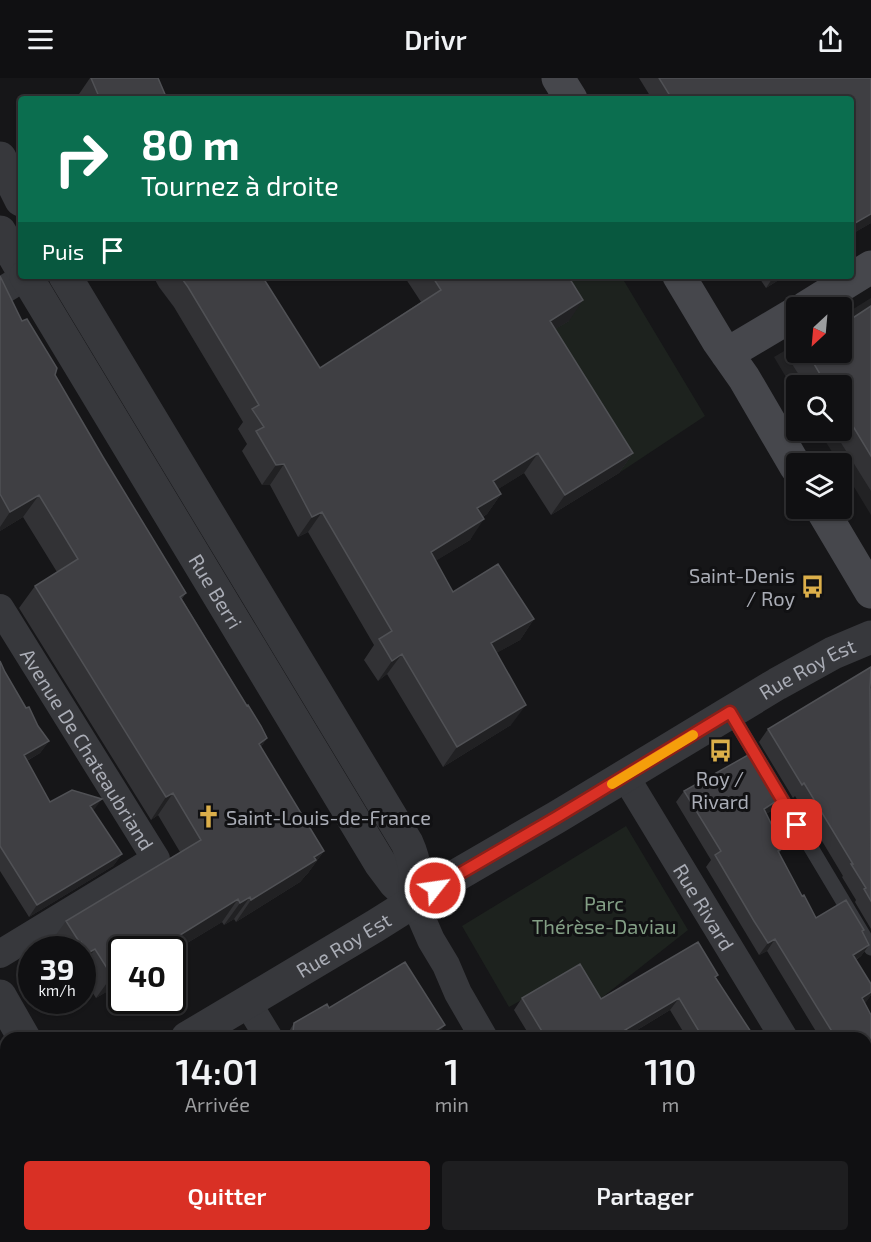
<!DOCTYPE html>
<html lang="fr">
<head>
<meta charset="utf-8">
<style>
	body { margin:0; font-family:"Exo 2",sans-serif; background:#1e1e20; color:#f1f3f6; height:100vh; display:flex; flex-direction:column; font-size:22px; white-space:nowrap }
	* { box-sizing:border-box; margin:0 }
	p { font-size:20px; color:#9c9d9f }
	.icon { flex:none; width:33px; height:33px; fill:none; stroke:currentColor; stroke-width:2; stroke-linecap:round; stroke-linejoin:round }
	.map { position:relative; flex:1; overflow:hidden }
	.details { position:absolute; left:0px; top:954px; width:872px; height:210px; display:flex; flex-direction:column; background:#101012; border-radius:18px 18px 0 0; box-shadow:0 2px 4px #0004,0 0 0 2px #303032 }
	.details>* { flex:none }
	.banner { position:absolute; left:18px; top:18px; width:836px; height:183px; border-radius:6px; box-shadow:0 2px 4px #0004,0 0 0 2px #303032; background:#0b6e4f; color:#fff; overflow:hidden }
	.needle { width:39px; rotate:206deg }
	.fabs { position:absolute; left:786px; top:219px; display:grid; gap:12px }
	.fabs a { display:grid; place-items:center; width:66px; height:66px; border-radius:6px; background:#101012; box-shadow:0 2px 4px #0004,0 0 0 2px #303032; font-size:30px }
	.speed { position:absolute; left:18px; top:858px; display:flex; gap:12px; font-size:30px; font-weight:700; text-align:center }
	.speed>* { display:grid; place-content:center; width:78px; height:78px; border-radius:50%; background:#101012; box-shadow:0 2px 4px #0004,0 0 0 2px #303032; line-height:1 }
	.speed small { font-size:15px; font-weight:400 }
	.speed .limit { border:3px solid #111; border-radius:9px; background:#fff; color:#111 }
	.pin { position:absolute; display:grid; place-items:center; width:51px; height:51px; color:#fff; margin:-26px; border-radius:12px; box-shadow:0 3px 9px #0006 }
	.me { position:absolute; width:66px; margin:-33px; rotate:60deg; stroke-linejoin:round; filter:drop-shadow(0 0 4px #0008) }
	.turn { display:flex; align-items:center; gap:21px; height:126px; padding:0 24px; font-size:27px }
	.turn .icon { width:78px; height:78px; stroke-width:2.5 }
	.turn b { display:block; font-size:42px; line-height:51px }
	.then { display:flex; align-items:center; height:57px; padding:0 24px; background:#0003; gap:12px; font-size:22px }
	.eta { display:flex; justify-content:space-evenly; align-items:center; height:102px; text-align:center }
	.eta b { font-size:36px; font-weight:600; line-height:42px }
	.button { display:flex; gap:12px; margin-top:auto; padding:12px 24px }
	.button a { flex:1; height:69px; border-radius:6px; background:#d93025; color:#fff; font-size:24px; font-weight:600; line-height:69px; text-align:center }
	.button a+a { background:#1e1e20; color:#f1f3f6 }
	header { display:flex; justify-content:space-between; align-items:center; height:78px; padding:0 24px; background:#101012; font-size:27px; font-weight:600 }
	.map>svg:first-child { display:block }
	.built { fill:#222224 }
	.green { fill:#1d221e }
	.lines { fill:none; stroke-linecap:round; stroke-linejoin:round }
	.service { stroke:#37383c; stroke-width:15 }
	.minor { stroke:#37383c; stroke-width:28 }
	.tertiary { stroke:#37383c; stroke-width:33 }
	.secondary { stroke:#46474c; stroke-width:33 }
	.wall { fill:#323235 }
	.shaded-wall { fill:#212123 }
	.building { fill:#3f3f43; stroke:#505155; stroke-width:1.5 }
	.route-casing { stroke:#8d1f18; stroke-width:15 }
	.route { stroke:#d93025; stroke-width:10 }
	.slow { stroke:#f59e0b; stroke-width:10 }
	.labels { text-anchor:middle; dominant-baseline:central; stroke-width:6; stroke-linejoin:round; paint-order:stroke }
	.poi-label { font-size:20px; fill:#aaadb6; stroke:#111113; text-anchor:end }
	.street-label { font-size:20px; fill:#aaadb6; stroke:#111113 }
	.park-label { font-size:20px; fill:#839f85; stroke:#111113 }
</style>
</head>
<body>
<header><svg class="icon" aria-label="menu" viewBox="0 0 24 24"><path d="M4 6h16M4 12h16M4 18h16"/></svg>Drivr<svg class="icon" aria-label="share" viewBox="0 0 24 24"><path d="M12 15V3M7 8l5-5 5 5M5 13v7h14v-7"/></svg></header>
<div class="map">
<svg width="871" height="1164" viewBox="0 0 871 1164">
	<rect width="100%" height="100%" fill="#161618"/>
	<!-- built -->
	<path class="built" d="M871,220V437L842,389V386L839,385L819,353L842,352V308H796V316L774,279L796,266V274H842V238Z"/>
	<!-- green -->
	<path class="green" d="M541,198H621L705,338L619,395L535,264Z
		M626,748L688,852L595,925L575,892L509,929L462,848Z"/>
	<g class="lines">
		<!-- service -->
		<path class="service" d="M730,634L871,870"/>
		<!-- minor -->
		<g class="minor">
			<path d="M0,214L26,198"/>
			<path id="s1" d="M0,530L156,781L0,876"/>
			<path id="s2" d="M625,698L784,960"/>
			<path d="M414,823L431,862L446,887L458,915L484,960"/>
			<path d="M247,924L269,960"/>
			<path d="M866,1096L871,1105"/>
			<path d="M0,1097L6,1093"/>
			<path d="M387,1158L391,1164"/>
			<path d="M603,1158L607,1164"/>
		</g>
		<!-- tertiary -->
		<g class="tertiary">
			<path d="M0,80L21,122"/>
			<path d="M0,154L21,190"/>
			<path id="s3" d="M26,198L380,785L395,805L414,823"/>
			<path d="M65,198L407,765C416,785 417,801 414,823"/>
			<path d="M0,918L24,960"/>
			<path id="s4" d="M187,960L375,848L445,804L557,739L777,606L833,575L871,559"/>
			<path d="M144,1158L147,1164"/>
		</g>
		<!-- secondary -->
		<path class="secondary" d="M558,0L571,21
			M679,198L718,263L744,300L796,389
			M805,230L871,189
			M727,276L796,235
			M821,430L871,514"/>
	</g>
	<!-- wall -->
	<path class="wall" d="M90,0H158L167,21H77V19Z
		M639,0H871V145L850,157V21H652Z
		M0,198L22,243L103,379L186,515L182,521L267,660L261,669L324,773L308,795L306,797L300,804L236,844L234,841L224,847L222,844L96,920L82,898V872H54L50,865L66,843L180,774L158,737L151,742L19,530L35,508L57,494L23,439L0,453Z
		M153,198H262L320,290L421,224L404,198H568L569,243L555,251L633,375L619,395L551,437L524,395L498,411L501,416L487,436L483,439L470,462L435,483L453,514L534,541L520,562L496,575L511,647L443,689L387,596L378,603L364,582L374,567L308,454L298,459L270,407H262L242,373L247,366L238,351L243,344L174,229L159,209Z
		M758,198H785L766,210Z
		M871,228V413L833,352H842V308H806L792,286L801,274H842Z
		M0,583L5,594L26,630L49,663L40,675L27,683L50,724L93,733L122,776L113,788L29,839L0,793Z
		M870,610L871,611V851L855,824L856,822L842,799L843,798L795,718L793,720L759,664L768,651Z
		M684,713L784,718L776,730L766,736L783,770L779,775L802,818L816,840L863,854L869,867L861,878L856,882L871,906V917L865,925L871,937V1043L866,1034V960H820L767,873L759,877L706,789L711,782L676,724Z
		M716,900L755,960H687L670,932L629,957L631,960H531L514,932L522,920L601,921Z
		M329,930L437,959L438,960H285L294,945Z
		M221,1158H385L388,1164H224Z
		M459,1158H558L562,1164H463Z
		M652,1158H694L685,1164H656Z
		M798,1158H866L871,1164H801Z"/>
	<!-- shaded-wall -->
	<path class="shaded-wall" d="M871,136V145L850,157V148Z
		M774,198H785L766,210Z
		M583,222L569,243L535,263L550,243Z
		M538,375L524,395L479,423L493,403Z
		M633,375L619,395L551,437L565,417Z
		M284,386L270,407H262L276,387Z
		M501,416L487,436L463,451L477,430Z
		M39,417L23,439L0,453V449L10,434Z
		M322,434L308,454L298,459L312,439Z
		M484,441L470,462L416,495L431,474Z
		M534,541L520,562L477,586L491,565Z
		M402,576L387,596L378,603L392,583Z
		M526,627L511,647L443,689L457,669Z
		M267,660L252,682L259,666Z
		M49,663L40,675L16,689L24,677Z
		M173,715L158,737L151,742L166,719Z
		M784,718L776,730L755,742L764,731Z
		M102,721L93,733L81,740L90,728Z
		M324,773L308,795L306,797L300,804L236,844L251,822Z
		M122,776L113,788L29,839L37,827Z
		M250,819L234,841L224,847L240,825Z
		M238,821L222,844L172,874V872H156Z
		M775,861L767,873L759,877L768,865Z
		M869,867L861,878L844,889L853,877Z
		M95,871L82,889V884L88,875Z
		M122,892V905L96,920L112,898Z
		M871,914V917L866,924L854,932L862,920Z
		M679,920L670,932L624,960L625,952Z
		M445,947L436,960L434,954Z
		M6,1039V1044L0,1051V1044Z
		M684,1158H694L685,1164H675Z"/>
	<!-- building -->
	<path class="building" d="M91,0H158L167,21H100Z
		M659,0H871V136L850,148V21H672Z
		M0,198L22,243L27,241L57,290L55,297L103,379L186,515L180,519L247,628L248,627L261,648L267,660L259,666L324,773L314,779L316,782L251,822L250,819L240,825L238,821L156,872H122V892L112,898L95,871L88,875L81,864L80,865L66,843L201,762L173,715L166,719L35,508L78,481L39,417L10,434L0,416Z
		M180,198H262L320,290L441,212L432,198H568L583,222L550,243L633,375L565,417L538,375L493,403L501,416L477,430L484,441L431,474L453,514L498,486L534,541L491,565L526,627L457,669L402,576L392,583L379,561L392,553L322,434L312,439L284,386L276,387L256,353L264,349L252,331L259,327L188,209Z
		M871,228V378L842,330V308H827L807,274H842V247Z
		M0,583L5,594L26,630L29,629L38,648L49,663L24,677L50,724L72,712L102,721L90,728L122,776L37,827L0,768Z
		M871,589L870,610L871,823L864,811L866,810L851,786H853L804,705L802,707L768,651Z
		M757,672L784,718L764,731L783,770L778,773L802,818L804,817L816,840L846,822L864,852L862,853L869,867L853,877L871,906V914L862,920L871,937V1017L866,1008V960H836L775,861L768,865L754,843L715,777L721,773L684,713Z
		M698,864L718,897L715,899L755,960H703L679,920L625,952L631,960H546L522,920L580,886L601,921Z
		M405,884L445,947L434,954L438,960H287L293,954L294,945L327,926L329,930Z
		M1,1005L6,1013V1040L0,1044V1006Z
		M6,1127V1158H104L108,1164H0V1131Z
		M866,1140L871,1148V1164H816L812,1158H866Z
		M238,1158H385L388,1164H234L239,1160Z
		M476,1158H558L562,1164H480Z
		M667,1158H684L675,1164H671Z
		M757,1158H763L766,1164H747Z"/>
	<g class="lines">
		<defs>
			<path id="route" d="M435,810L557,739L730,634L797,747"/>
		</defs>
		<!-- route casing -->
		<use href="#route" class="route-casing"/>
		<!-- route -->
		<use href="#route" class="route"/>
		<!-- slow -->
		<path class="slow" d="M612,706L693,657"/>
	</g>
	<!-- icons -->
	<defs>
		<symbol id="bus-bare" viewBox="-9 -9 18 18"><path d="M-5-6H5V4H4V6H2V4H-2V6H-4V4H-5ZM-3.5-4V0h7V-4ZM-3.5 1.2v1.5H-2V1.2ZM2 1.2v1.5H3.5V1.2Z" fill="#dcaf4a" stroke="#111113" stroke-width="2.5" paint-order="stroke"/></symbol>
		<symbol id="church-bare" viewBox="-9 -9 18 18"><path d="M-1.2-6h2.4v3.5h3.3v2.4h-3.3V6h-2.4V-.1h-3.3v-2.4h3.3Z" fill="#dcaf4a" stroke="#111113" stroke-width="2.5" paint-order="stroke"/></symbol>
	</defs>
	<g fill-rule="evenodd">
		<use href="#bus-bare" x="796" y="492" width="33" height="33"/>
		<use href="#bus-bare" x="704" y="656" width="33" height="33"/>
		<use href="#church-bare" x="192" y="722" width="33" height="33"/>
	</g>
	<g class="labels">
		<!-- poi labels -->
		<g class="poi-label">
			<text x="795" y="497">Saint-Denis<tspan x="795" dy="23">/ Roy</tspan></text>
			<text x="720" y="700" text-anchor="middle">Roy /<tspan x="720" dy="23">Rivard</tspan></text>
			<text x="226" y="739" text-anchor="start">Saint-Louis-de-France</text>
		</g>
		<!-- street labels -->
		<g class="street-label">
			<text stroke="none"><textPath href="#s3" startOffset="368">Rue Berri</textPath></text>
			<text stroke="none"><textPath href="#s4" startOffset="722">Rue Roy Est</textPath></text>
			<text stroke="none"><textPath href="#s1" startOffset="166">Avenue De Chateaubriand</textPath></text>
			<text stroke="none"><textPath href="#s2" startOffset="153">Rue Rivard</textPath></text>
			<text stroke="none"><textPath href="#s4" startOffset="182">Rue Roy Est</textPath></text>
		</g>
		<!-- park labels -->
		<g class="park-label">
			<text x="604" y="825">Parc<tspan x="604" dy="23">Thérèse-Daviau</tspan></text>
		</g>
	</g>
</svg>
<div class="fabs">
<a><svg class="needle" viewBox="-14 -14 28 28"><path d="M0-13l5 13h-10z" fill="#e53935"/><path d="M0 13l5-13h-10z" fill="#9c9d9f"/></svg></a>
<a><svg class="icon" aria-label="search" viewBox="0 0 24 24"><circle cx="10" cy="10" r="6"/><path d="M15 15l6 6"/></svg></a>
<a><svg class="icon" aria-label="layers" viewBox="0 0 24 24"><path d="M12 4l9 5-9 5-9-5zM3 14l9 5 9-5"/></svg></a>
</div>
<div class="speed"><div>39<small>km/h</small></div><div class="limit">40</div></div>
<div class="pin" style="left:797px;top:747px;background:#d93025"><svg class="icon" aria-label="arrive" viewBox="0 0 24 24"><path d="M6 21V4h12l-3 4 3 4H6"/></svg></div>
<svg class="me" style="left:435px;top:810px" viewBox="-20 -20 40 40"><circle r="17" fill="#d93025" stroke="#fff" stroke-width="3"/><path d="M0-11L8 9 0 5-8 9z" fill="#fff"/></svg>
<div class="banner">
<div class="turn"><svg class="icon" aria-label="right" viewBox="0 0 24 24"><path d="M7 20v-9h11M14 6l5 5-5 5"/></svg><div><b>80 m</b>Tournez à droite</div></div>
<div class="then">Puis<svg class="icon" aria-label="arrive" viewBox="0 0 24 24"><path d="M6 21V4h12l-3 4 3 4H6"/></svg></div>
</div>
<section class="details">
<div class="eta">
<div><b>14:01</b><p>Arrivée</p></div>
<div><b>1</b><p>min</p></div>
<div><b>110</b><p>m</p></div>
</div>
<div class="button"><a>Quitter</a><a>Partager</a></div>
</section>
</div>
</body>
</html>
